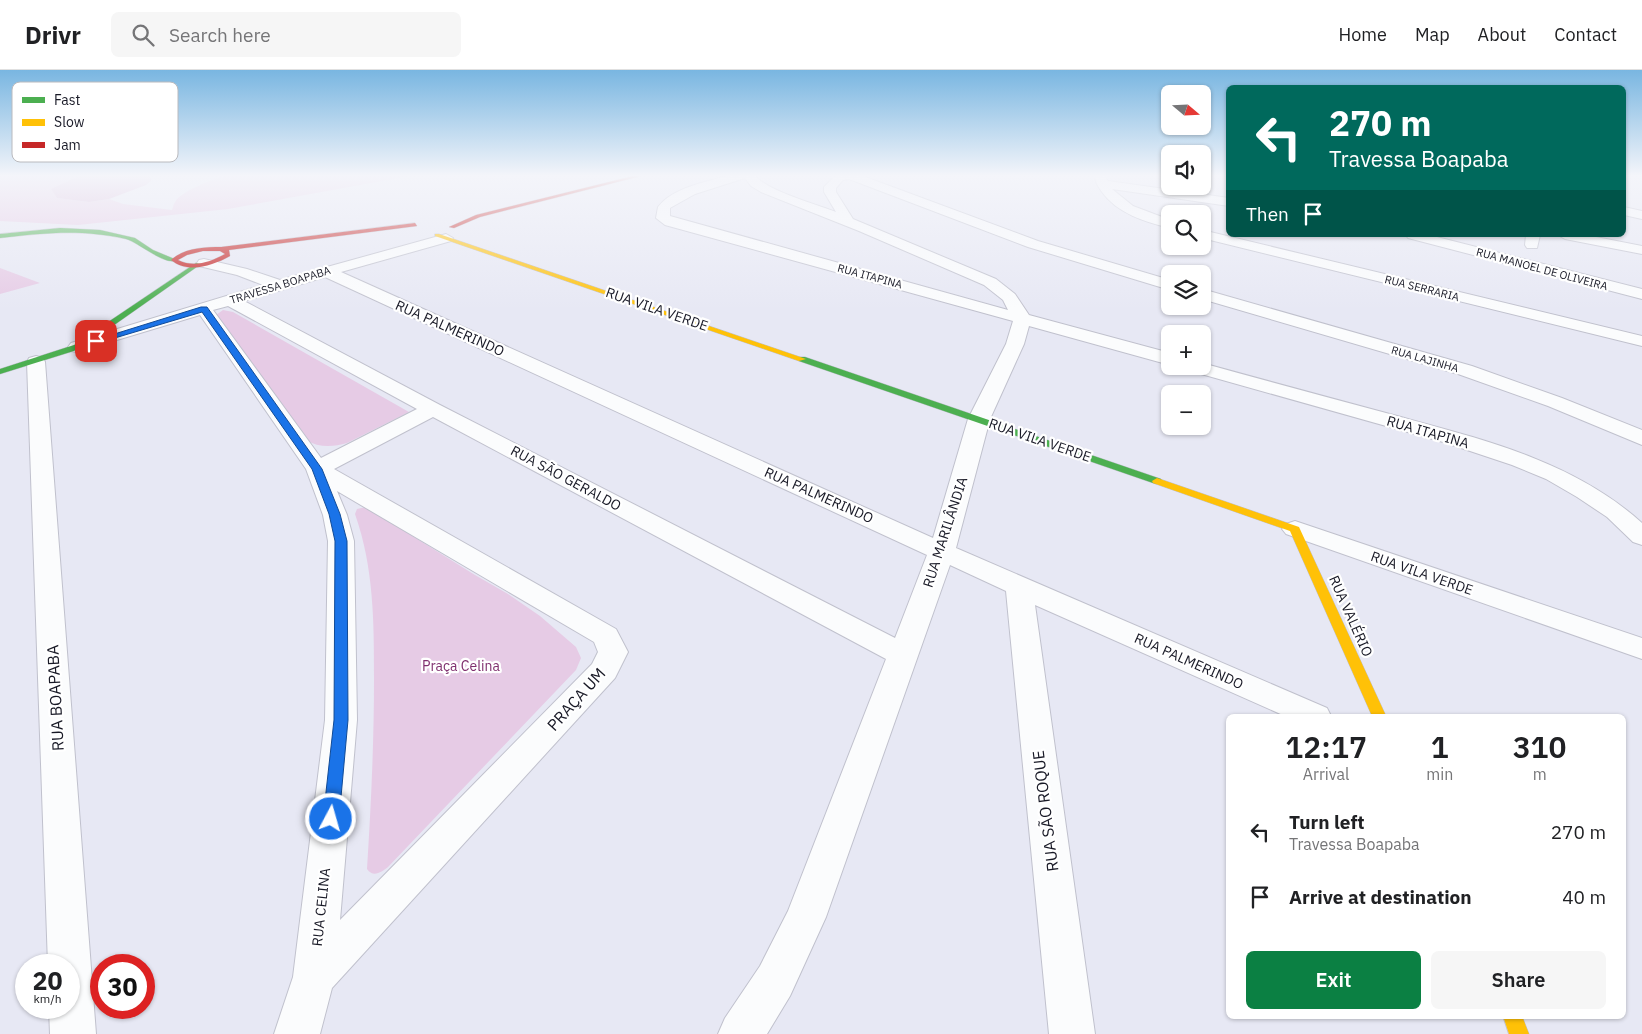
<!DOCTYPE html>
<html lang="en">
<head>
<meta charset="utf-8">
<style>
	body { margin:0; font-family:"IBM Plex Sans",sans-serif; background:#f6f6f6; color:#202124; height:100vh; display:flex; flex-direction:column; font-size:19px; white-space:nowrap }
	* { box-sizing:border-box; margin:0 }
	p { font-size:16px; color:#757577 }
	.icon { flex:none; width:28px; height:28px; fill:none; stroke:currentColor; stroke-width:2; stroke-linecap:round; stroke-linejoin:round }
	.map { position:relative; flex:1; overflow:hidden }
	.drawer { position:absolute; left:1226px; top:644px; width:400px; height:305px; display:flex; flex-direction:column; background:#fff; border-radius:8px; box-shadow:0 1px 4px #0004 }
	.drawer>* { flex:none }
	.guide { position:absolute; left:1226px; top:15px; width:400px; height:152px; border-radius:8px; box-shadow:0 1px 4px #0004; background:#00695c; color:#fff; overflow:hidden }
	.needle { width:32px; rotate:109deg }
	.fabs { position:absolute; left:1161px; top:15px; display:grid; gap:10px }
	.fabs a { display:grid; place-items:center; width:50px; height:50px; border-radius:8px; background:#fff; box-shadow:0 1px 4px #0004; font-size:25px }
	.speed { position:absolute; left:15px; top:884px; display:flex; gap:10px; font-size:25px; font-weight:700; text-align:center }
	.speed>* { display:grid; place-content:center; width:65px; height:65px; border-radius:50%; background:#fff; box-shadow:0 1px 4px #0004; line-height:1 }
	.speed small { font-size:12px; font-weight:400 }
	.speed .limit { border:8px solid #d22; background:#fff; color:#111 }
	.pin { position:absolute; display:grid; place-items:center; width:42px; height:42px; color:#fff; margin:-21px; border-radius:10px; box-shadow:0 2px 8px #0006 }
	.me { position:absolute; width:55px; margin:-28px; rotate:6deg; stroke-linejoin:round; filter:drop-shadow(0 0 4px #0008) }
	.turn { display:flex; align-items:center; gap:18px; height:105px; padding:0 20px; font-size:22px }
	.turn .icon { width:65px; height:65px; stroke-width:2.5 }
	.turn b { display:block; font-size:35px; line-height:42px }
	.then { display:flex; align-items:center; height:48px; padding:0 20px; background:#0003; gap:10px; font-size:19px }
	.eta { display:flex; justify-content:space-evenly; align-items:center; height:85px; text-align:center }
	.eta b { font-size:30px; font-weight:600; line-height:35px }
	.cta { display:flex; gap:10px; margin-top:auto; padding:10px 20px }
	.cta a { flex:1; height:58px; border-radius:8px; background:#0b8043; color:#fff; font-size:20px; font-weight:600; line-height:58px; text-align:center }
	.cta a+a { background:#f6f6f6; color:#202124 }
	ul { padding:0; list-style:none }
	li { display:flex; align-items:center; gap:15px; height:65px; padding:0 20px }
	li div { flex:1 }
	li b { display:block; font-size:19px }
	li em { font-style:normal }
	header { display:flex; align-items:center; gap:30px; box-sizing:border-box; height:70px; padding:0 25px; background:#fff; border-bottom:1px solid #e0e0e0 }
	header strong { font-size:24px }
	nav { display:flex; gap:28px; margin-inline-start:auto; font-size:18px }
	.search { width:350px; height:45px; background:#f6f6f6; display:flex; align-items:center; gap:12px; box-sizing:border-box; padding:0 18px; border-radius:8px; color:#757577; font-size:19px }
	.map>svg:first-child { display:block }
	.green { fill:#e6cbe5 }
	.forest { fill:#d9b4d5 }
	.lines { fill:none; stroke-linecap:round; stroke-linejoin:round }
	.street-casing { stroke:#c0c1cd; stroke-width:2 }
	.fast-casing { stroke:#c0c1cd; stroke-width:1 }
	.slow-casing { stroke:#c0c1cd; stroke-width:1 }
	.jam-casing { stroke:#c0c1cd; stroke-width:1 }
	.street { fill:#fbfcfd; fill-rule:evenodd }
	.fast { fill:#4caf50; fill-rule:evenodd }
	.slow { fill:#ffc107; fill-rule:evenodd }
	.jam { fill:#c62828; fill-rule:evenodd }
	.route { fill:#1a73e8; stroke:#114b97 }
	.labels { text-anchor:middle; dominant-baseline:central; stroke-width:4.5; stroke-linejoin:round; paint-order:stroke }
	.far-street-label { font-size:11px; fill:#181926; stroke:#fff }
	.street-label { font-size:14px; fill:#181926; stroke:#fff }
	.park-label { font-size:14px; fill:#7f2f6e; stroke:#fff }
	.near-street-label { font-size:16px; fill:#181926; stroke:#fff }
	.key { fill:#fff; stroke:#bababe; stroke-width:1 }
	.key-label { font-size:14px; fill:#181926 }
</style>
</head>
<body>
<header>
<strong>Drivr</strong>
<div class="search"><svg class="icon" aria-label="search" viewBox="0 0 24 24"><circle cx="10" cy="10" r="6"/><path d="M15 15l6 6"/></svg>Search here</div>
<nav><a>Home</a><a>Map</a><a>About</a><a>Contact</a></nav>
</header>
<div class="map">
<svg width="1642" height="964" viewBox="0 0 1642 964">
	<rect width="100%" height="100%" fill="#e7e8f4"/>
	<!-- green -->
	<path class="green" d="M0,105H81L52,119L57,128L89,132L109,129L123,134L172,140C173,138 173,135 175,132C182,120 213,110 226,105H415L228,139L78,155L0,151Z
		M0,198L40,213L0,224Z
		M223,240L233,242L409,342L347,373C333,377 319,378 306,370L216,245Z
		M366,437L475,505L508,524L540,546L576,577L581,588L576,600L388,797C382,802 373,808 367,799C371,736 374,673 374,609C374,552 374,498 355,444L357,439Z"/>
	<!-- forest -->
	<path class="forest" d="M81,105H149L151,108V111L146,115L109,129L89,132L57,128L51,119Z"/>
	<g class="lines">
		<defs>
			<path id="street" d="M730,105H755C764,120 818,135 836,142L824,122V117L835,106L860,105L1038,171L1170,210V220L1028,177L849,109L843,110L836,118V122L853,149L996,209L1015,224L1029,245L1170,283V295L1029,256L1024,274L990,349L956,478L1327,638L1331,646H1285L1035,535L1095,964H1049L1006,521L950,495L826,847L790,926L767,964H718L725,948L760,896L788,841L886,589L433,347L334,399L616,559L628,582L615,608L332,918L320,964H274L293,907L325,650L328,471L323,445L306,399L200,245L77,282L71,281L68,277L71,273L263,215L237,205L199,196L197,193L199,190L204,189L247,199L280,210L446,164L453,168L451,171L341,202L933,468L968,349L1006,274L1013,251L665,155L656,148L658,137C673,117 707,112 730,105ZM745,108L751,116L761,122L859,161L984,215L1003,230L1008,240L670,146V138L695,124ZM325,207L927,485L895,568L440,335L244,231ZM228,236L417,339L321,388L213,240ZM337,421L594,572L598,582L592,594L340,850L357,650L354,471L347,445Z
				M1096,105H1104L1108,111L1229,128V136L1112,119L1133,136L1170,150V158C1145,152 1117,143 1102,122C1098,116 1094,111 1096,105Z
				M1624,137L1642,141V149L1624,145Z
				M1202,160L1642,266V276L1202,168Z
				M1406,165H1429L1642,219V229L1408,168Z
				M1526,165H1540L1537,178H1527L1525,175Z
				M1558,165H1586L1642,176V184L1565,169Z
				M1202,219L1472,296L1562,328L1642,360V375L1548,336L1458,304L1202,229Z
				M36,286L43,288L45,292L96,964H50L49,938H69V895H48L27,292L29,288Z
				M1202,293C1264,310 1325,327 1386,343C1477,368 1571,389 1642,453V475L1633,472L1607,447L1577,427L1546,409L1512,395L1443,372L1187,300L1185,296H1202Z
				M1295,451L1642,568V589L1286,464L1282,459L1286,454Z"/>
			<path id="fast" d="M60,158L100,160L135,168L153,180L177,190C166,197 138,172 126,169C80,159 46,163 0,168V164Z
				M196,193L201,194L80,279L0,304V299L74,275Z
				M799,287H805L1161,409L1162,411L1157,414L1153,413L799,291Z"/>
			<path id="slow" d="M435,164H439L806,289L799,291L435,166Z
				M1157,408L1299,457L1386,646H1372L1290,461L1153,413L1152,411Z
				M1503,946H1522L1529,964H1509Z"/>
			<path id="jam" d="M637,105H645L480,147L454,158L449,157L476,145Z
				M415,153L417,156L229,180L230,186C212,196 188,204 171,190C184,178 204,177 221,177ZM203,181H220L225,184C210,192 194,198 178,190L187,185Z"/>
		</defs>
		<!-- street casing -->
		<use href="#street" class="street-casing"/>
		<!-- fast casing -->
		<use href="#fast" class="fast-casing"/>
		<!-- slow casing -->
		<use href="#slow" class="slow-casing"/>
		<!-- jam casing -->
		<use href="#jam" class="jam-casing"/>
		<!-- street -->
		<use href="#street" class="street"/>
		<!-- fast -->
		<use href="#fast" class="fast"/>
		<!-- slow -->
		<use href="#slow" class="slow"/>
		<!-- jam -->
		<use href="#jam" class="jam"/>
	</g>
	<!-- sky -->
	<linearGradient id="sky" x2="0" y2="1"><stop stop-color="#79b6e1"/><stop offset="0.44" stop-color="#f4f5fa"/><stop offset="1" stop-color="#f4f5fa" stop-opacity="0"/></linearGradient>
	<rect width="1642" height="240" fill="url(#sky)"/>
	<!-- route -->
	<path class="route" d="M201,237H207L322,399L340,444L347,471L348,650L339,749L336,753L331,755L325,753L323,749L334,650L335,471L329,444L312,399L202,242L98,273L92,271Z"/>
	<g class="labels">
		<!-- far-street labels -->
		<g class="far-street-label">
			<text transform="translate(1542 199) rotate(15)">RUA MANOEL DE OLIVEIRA</text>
			<text transform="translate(870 206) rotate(15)">RUA ITAPINA</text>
			<text transform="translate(280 215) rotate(-17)">TRAVESSA BOAPABA</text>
			<text transform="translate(1422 218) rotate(14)">RUA SERRARIA</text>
			<text transform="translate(1425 289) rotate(16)">RUA LAJINHA</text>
		</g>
		<!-- street labels -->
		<g class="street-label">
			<text transform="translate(657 239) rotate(19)">RUA VILA VERDE</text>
			<text transform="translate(450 258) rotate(24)">RUA PALMERINDO</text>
			<text transform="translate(1428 362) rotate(16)">RUA ITAPINA</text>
			<text transform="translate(1040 370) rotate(19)">RUA VILA VERDE</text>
			<text transform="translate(566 408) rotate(28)">RUA SÃO GERALDO</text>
			<text transform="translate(819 425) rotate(24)">RUA PALMERINDO</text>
			<text transform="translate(945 462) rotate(-72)">RUA MARILÂNDIA</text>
			<text transform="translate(1422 503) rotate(19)">RUA VILA VERDE</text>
			<text transform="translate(1351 546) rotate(66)">RUA VALÉRIO</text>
			<text transform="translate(1189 591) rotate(24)">RUA PALMERINDO</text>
			<text transform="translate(321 837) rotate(-84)">RUA CELINA</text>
		</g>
		<!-- park labels -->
		<g class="park-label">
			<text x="461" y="596">Praça Celina</text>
		</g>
		<!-- near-street labels -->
		<g class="near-street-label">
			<text transform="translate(55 628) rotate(-93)">RUA BOAPABA</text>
			<text transform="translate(576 629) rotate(-48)">PRAÇA UM</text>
			<text transform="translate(1045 741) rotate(-97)">RUA SÃO ROQUE</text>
		</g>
	</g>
	<!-- legend -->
	<rect x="12" y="12" width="166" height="80" rx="8" class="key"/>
	<rect x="22" y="27" width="23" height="6" fill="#4caf50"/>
	<rect x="22" y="49" width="23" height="7" fill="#ffc107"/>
	<rect x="22" y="72" width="23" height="6" fill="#c62828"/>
	<g class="key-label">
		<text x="54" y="35">Fast</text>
		<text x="54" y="57">Slow</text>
		<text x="54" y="80">Jam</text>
	</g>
</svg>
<div class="fabs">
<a><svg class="needle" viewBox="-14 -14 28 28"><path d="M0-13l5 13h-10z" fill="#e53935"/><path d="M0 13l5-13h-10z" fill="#757577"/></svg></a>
<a><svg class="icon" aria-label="sound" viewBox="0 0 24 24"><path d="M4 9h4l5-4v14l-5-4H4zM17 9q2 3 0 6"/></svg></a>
<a><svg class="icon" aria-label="search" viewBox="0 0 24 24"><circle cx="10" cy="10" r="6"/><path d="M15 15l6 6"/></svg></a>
<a><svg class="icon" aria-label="layers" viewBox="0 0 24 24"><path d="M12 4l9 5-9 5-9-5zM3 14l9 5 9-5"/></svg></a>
<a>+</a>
<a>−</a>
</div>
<div class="speed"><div>20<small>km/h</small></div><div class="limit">30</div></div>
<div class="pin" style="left:96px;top:271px;background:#d93025"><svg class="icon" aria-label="arrive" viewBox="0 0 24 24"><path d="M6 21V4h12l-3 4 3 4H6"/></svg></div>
<svg class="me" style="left:331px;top:749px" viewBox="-20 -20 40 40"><circle r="17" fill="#1a73e8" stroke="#fff" stroke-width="3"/><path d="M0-11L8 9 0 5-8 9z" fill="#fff"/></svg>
<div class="guide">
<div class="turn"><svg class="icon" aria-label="left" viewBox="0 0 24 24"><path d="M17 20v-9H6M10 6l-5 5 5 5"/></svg><div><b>270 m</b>Travessa Boapaba</div></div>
<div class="then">Then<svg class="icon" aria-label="arrive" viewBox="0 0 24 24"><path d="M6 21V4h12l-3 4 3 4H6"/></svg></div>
</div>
<section class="drawer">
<div class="eta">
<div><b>12:17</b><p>Arrival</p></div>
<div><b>1</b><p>min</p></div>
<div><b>310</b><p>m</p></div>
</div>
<ul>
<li><svg class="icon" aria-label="left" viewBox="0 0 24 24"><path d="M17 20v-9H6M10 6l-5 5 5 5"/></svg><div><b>Turn left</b><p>Travessa Boapaba</p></div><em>270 m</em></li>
<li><svg class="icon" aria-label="arrive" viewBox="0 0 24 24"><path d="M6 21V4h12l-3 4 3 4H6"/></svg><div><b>Arrive at destination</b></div><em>40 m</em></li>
</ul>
<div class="cta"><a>Exit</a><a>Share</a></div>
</section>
</div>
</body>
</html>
